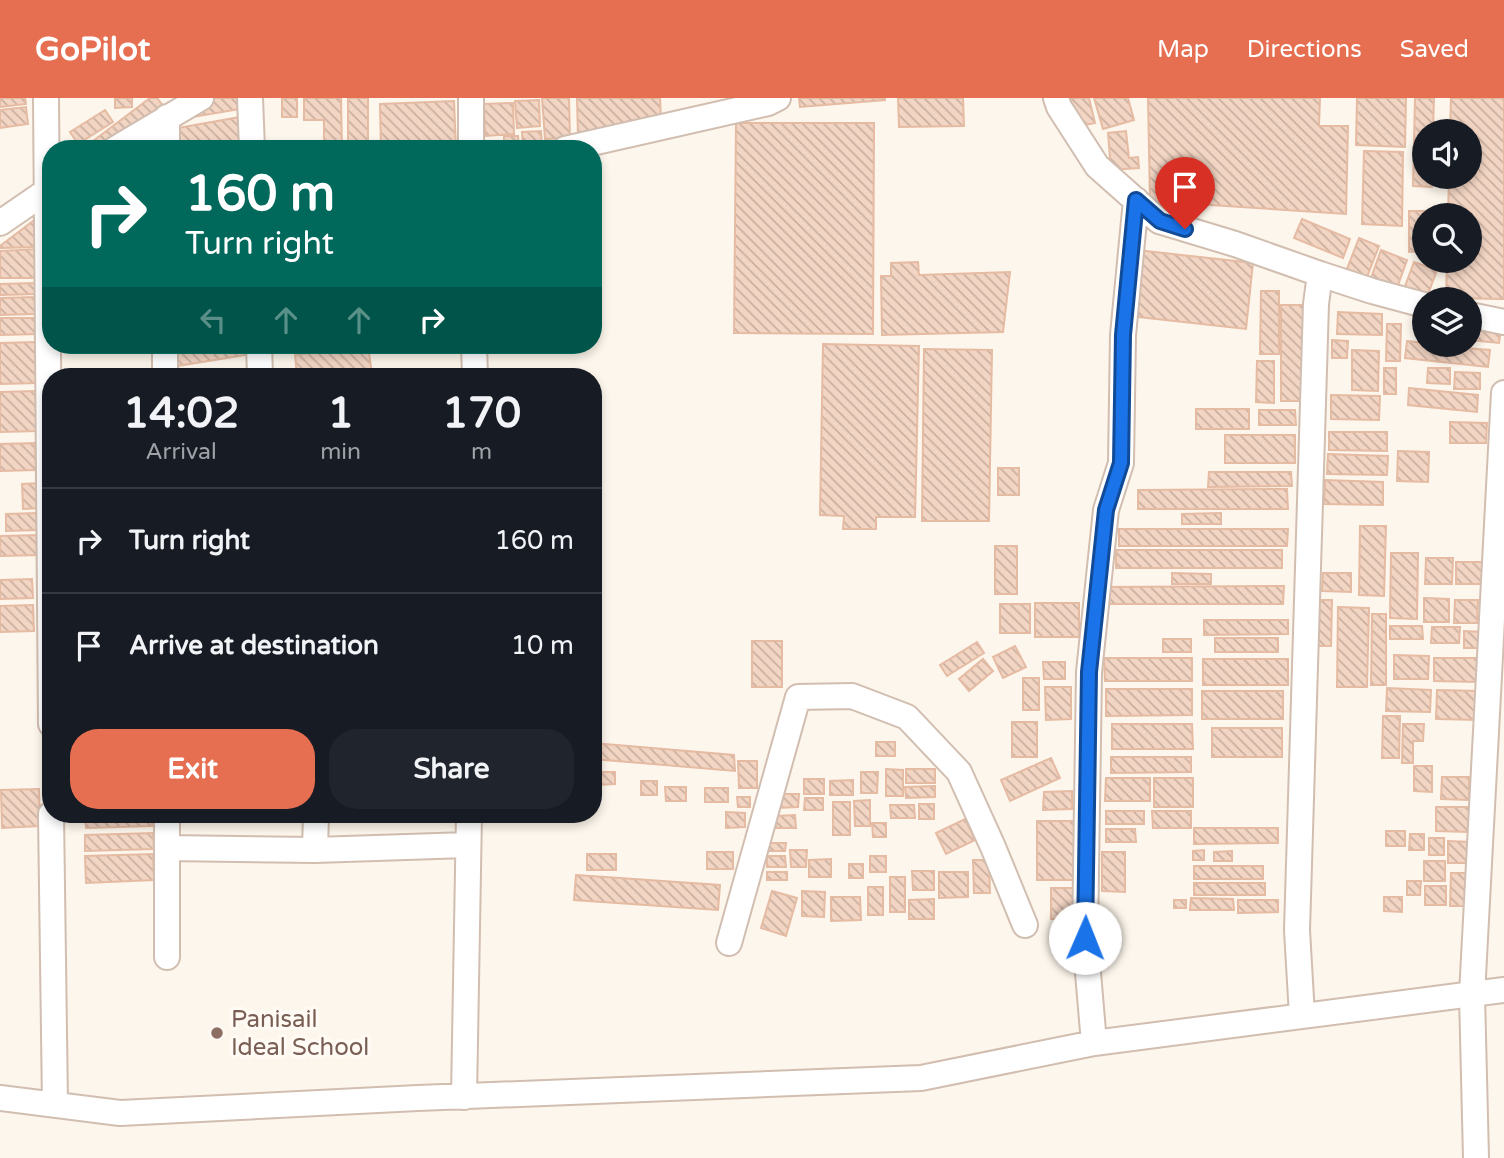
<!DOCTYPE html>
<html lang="en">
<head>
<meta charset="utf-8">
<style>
	body { margin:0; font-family:"Varela Round",sans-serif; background:#20242c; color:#f1f3f6; height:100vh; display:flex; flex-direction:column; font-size:26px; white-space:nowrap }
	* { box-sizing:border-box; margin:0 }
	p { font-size:23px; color:#9ea1a6 }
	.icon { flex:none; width:38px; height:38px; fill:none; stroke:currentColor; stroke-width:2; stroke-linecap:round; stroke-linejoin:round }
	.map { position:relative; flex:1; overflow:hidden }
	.details { position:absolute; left:42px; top:270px; width:560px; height:455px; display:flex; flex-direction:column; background:#171b24; border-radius:28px; box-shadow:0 4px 10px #0003 }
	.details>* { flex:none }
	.guide { position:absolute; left:42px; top:42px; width:560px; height:214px; border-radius:28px; box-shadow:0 4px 10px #0003; background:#00695c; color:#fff; overflow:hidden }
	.fabs { position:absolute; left:1412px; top:21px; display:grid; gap:14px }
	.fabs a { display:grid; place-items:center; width:70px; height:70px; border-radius:50%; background:#171b24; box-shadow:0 4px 10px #0003; font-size:35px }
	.pin { position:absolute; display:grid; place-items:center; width:60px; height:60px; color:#fff; margin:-72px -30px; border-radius:50% 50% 50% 0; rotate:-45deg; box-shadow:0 0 7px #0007 }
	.pin .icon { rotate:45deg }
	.me { position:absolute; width:77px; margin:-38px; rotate:1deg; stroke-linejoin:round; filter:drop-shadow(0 0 5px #0008) }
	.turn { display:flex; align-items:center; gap:24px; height:147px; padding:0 28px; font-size:32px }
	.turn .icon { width:91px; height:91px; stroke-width:2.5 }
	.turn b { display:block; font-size:49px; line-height:60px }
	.lanes { display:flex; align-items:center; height:66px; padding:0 28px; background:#0003; justify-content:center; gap:35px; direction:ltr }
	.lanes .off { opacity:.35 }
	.eta { display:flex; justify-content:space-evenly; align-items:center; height:119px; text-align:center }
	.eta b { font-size:42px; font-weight:800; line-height:49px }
	.action { display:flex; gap:14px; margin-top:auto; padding:14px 28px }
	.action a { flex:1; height:80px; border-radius:28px; background:#e76f51; color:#fff; font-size:28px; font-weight:800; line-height:80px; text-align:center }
	.action a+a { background:#20242c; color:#f1f3f6 }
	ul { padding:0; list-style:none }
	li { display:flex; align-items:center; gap:21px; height:105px; padding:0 28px; border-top:2px solid #363941 }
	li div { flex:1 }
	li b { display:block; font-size:26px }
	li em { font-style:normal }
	header { display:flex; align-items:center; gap:42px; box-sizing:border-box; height:98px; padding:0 35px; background:#e76f51; color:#fff }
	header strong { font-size:33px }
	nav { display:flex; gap:38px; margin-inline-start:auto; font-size:24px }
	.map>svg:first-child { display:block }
	.building { fill:url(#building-back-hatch); stroke:#e6bba3; stroke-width:2 }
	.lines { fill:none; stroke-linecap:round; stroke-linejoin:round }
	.street-casing { stroke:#d1beb0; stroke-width:28 }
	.street { stroke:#fff; stroke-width:24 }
	.route-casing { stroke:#114b97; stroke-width:18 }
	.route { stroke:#1a73e8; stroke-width:12 }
	.education-dot { fill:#8d6e63; stroke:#fffaf3; stroke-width:2.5 }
	.labels { text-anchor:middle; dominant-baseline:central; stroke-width:7; stroke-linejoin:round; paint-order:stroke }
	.education-label { font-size:24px; fill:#785e54; stroke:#fffaf3; text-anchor:start }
</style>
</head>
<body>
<header>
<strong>GoPilot</strong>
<nav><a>Map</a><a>Directions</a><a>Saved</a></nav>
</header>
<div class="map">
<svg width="1504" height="1060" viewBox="0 0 1504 1060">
	<defs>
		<pattern id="building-back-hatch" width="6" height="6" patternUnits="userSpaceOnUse" patternTransform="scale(1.75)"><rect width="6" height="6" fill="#f3d5c3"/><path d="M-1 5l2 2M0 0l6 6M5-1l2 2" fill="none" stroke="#cab0a1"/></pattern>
	</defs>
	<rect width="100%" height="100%" fill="#fdf6ec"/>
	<!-- building -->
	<path class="building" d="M0,0H25L26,6L0,9Z
		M115,0H132V9L115,10Z
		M150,0H157L164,9L107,51H87L85,49Z
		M210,0H245L246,10L187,20Z
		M282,0H297V19H282Z
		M304,0H341L342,51H324V22H304Z
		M348,0H368V51H348Z
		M542,0H569L570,40L545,41Z
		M577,0H660L661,22L578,39Z
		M799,0H885V2L800,9Z
		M898,0H963L964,28L899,29Z
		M1068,0H1089L1095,25L1080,28Z
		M1094,0H1128L1134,22L1103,31Z
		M1148,0H1320L1319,28H1348L1346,116L1150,103Z
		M1357,0H1406L1405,49L1356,47Z
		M1415,0H1434L1433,33H1424V79H1432V89L1413,88Z
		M1451,0H1504V201L1446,200L1447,163H1470V117H1448L1449,79H1470V33H1450Z
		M539,2L540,28L517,30L515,3Z
		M454,3L456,51H381L380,6Z
		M513,5L514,36L485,38L484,6Z
		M26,9L28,26L0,30V12Z
		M105,12L113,24L78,46L70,34Z
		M240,19L242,51H174L172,31Z
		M736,25H874L873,236L734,235Z
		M541,33L542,51H523L522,34Z
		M1126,33L1129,60L1138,59L1139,70L1111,72L1108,35Z
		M504,38H518L519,51H504Z
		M1364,53L1403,54L1402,128L1362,126Z
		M1409,113H1431V117H1424V153L1409,154Z
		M37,120L38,149L0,150V148Z
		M1302,121L1350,141L1343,160L1294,140Z
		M1359,140L1379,148L1367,179L1347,171Z
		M39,151V180H0V153Z
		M1137,152L1253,165L1246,231L1130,218Z
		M1381,152L1407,162L1397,190L1371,180Z
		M918,164L919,177L1010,174L1003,234L882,237L881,178H891V165Z
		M1414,164L1437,172L1427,199L1404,191Z
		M36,185L37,196L0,197V186Z
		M1261,193H1279V256H1260Z
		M35,199V216L0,217V200Z
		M1281,207H1304V303H1281Z
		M1338,214L1382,216V237L1337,236Z
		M1416,218H1424V235H1416Z
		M0,220H38V236L0,237Z
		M1387,226H1401L1400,263H1386Z
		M1470,226L1501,230L1499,245L1470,242Z
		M1332,242L1348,243L1347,260H1332Z
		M1407,243L1424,245V247L1490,252L1488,269L1405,260Z
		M36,244L37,285L0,286V245Z
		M823,246L919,248L915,419H876V431H843L844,418L820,417Z
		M203,247H250L252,256L177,268L175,251Z
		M292,247H322L293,252Z
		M368,247L372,276L297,278L295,257Z
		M924,251L992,252L989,423H922Z
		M1352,252L1379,253L1378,293L1352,292Z
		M1257,263H1274V305L1256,304Z
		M1384,270H1396V296H1384Z
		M1428,270H1450V286L1427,285Z
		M1455,274L1480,275V291H1454Z
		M1409,290L1478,297L1477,314L1408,307Z
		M37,293L38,333L0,334V294Z
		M1331,297L1380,298L1379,322L1331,321Z
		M1196,311H1249V331H1196Z
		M1259,312H1295L1296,327H1259Z
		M1450,324L1487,325L1486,345H1450Z
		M1329,334H1387V353L1329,352Z
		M1225,337H1295V365H1225Z
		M35,345L36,372L0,373V346Z
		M1398,353L1429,354L1428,384L1397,383Z
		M1328,356L1388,358L1387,377L1327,376Z
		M998,370H1019V397H998Z
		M1209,374H1291L1292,388L1208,389Z
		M1325,382L1383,384V407L1324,406Z
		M41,385L42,410L23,411L22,386Z
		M1287,391L1288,411H1138V392Z
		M37,415L38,432L6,433V416Z
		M1221,415V426H1182V416Z
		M1360,428H1386L1384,498L1359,497Z
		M1119,431H1288L1287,448H1119Z
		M40,437L41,457L0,458V438Z
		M995,448H1017V496H995Z
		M1116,452H1282V470H1116Z
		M1391,455H1418L1417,521L1390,520Z
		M1426,460H1453L1452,486H1425Z
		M1456,464H1483L1482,486H1456Z
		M1172,475L1211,476V486H1172Z
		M1323,475H1351V494L1322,493Z
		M32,481L33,500L0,501V482Z
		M1284,488L1283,506H1103V489Z
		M1424,500L1449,501V524H1424Z
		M1317,502H1332L1331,548H1317Z
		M1455,502H1478L1477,525H1454Z
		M1035,505H1079V539H1035Z
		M1000,506H1030V535H1000Z
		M33,507L34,533L0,534V508Z
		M1338,509L1369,510L1367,589H1337Z
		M1372,516H1386V587H1371Z
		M1204,522H1288V536L1204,537Z
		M1390,528H1422L1423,541H1390Z
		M1432,529H1460L1459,545H1431Z
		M1464,533L1483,534L1482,550H1464Z
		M1215,540H1278V554H1215Z
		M1163,541H1191V554H1163Z
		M752,543H782V589H752Z
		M977,544L984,555L947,578L940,567Z
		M1015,548L1026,569L1003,580L993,559Z
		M1394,557L1429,558L1428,581H1394Z
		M1104,560H1192V583H1105Z
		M1434,560H1478L1477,584L1434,583Z
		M983,561L993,573L969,593L959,581Z
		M1203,561H1288V587H1203Z
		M1043,564H1065V581H1044Z
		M1023,580H1039V612H1023Z
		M1045,589H1071V621L1046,622Z
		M1387,590L1431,592L1430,614L1386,613Z
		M1106,591H1192V617L1106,618Z
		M1437,592L1481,593L1480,622L1436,621Z
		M1202,593H1283V621H1202Z
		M1383,618H1400L1399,660H1382Z
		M1012,624H1037V659H1012Z
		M1112,626H1192L1193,651H1112Z
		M1403,626H1424L1423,643H1413V665H1402Z
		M1212,630H1282V659H1212Z
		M876,644H895V658H876Z
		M593,645L734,657L735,673L593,661Z
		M1111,659H1191V674L1111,675Z
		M1051,660L1060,680L1010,703L1001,682Z
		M738,663H757V690H739Z
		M1414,668H1432V694L1414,693Z
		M886,671L903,672V698H886Z
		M906,671H935V685H906Z
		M597,674H615V686L597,687Z
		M861,674H878L877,695H861Z
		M1442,679H1469V702L1441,701Z
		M1106,680H1150V703H1105Z
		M1154,680H1193V709H1154Z
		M804,681H824V696H804Z
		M853,682V697H830V683Z
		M641,683H657V697H641Z
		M935,688V699L906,700L905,689Z
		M665,689H686V703H666Z
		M705,690H728V704H705Z
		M39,691L40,728L2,730L1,692Z
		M1072,693V711L1043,712L1044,694Z
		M777,696H799L798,709L777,710Z
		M737,699H750V709H738Z
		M805,700H823V712H804Z
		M870,702V728H855L854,703Z
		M833,704H850V737H833Z
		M919,706H934V721H919Z
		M890,707H914L915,720H891Z
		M1436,709H1469V734L1436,733Z
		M1106,713H1144V726H1106Z
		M1152,713H1191V730H1153Z
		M726,714L745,715V729L726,730Z
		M85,716H152V728L86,730Z
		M795,717L796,730H776V718Z
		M965,721L975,742L946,756L936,735Z
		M1037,723H1075V782H1037Z
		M872,725H886V739H873Z
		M1194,730H1278V745L1194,746Z
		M1106,731H1135L1136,744H1106Z
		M1386,733H1405V748H1386Z
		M153,735L154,751L85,753V737Z
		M1410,736H1424V752H1409Z
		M1429,740H1444V757H1429Z
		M1448,743L1471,744V765H1448Z
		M768,745H786L785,753H768Z
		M790,752H807L806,769H791Z
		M1204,752V762H1193V753Z
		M1232,753V763H1214V754Z
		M707,754H733V771H707Z
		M1102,754H1125V794L1102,793Z
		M153,756L154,782L86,785L85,758Z
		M587,756H616V772H587Z
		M767,758H785L786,769H767Z
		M870,758H886V774H870Z
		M831,761V779H809V762Z
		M973,762H989L990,795H974Z
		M1424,763H1445V783H1424Z
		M849,766H863V780H849Z
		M1194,768H1263V781H1194Z
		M912,773H934V792H913Z
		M767,774H787V782H767Z
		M939,774H968V799L939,800Z
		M1451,775H1469V808H1450Z
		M576,777L720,787L718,812L574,802Z
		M890,779H905V814H890Z
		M1407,783H1421L1420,797H1407Z
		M1194,785H1265V797H1194Z
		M1425,788H1446V807H1425Z
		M868,789H883V817H868Z
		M1051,790H1074V821H1051Z
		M772,793L797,800L786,838L761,830Z
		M802,793L825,794L824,819L802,818Z
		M831,799H860L861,822L831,823Z
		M1384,799H1402V814L1384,813Z
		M1191,800L1233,801L1234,812H1190Z
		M934,801V821H909V802Z
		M1174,802H1186V810H1174Z
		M1238,802H1278V814L1238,815Z"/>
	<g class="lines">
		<defs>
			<path id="street" d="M46,0L51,626
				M250,0L252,51
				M471,0V51
				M1056,0L1059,9L1097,68L1159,123L1235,146L1320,176L1316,206L1297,832L1302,918
				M115,51L201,0
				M167,51V19
				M565,51L768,5L778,0
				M0,125L51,90
				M1320,176L1372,193L1424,207
				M1470,217L1504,224
				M165,247V278
				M259,247L260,278
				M474,247L475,278
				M51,716L55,1007
				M167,750L315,752L467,747
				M315,752L316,716
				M729,845L798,599L852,598L907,619L959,674L993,749L1025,827
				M167,859V716
				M1094,945L1085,840L1089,574L1106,412L1121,365L1123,237L1136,102
				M464,999L469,716
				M0,1000L120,1015L418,1000L921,980L1094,945L1504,892
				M1476,1060L1472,897L1504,295"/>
		</defs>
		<!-- street casing -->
		<use href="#street" class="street-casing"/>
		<!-- street -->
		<use href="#street" class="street"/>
	</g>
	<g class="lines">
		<defs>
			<path id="route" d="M1085,840L1089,574L1106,412L1121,365L1123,237L1136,102L1160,123L1185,131"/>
		</defs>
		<!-- route casing -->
		<use href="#route" class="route-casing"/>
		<!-- route -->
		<use href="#route" class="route"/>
	</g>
	<!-- markers -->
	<circle class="education-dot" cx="217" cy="935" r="7"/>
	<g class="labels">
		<!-- education labels -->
		<g class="education-label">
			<text x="231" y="921">Panisail<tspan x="231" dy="28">Ideal School</tspan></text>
		</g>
	</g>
</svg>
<div class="fabs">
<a><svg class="icon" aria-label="sound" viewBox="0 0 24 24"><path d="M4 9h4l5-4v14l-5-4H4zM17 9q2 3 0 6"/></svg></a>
<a><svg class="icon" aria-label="search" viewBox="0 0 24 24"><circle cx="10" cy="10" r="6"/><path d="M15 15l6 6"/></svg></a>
<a><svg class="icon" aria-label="layers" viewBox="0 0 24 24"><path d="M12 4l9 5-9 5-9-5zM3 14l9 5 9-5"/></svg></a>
</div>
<div class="pin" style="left:1185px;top:131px;background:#d93025"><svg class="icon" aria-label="arrive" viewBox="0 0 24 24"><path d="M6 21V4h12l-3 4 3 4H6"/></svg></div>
<svg class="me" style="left:1085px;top:840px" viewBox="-20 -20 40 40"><circle r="19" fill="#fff"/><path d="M0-13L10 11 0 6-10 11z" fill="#1a73e8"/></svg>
<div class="guide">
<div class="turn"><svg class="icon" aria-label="right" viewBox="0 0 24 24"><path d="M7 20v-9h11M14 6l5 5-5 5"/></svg><div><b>160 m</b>Turn right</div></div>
<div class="lanes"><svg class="icon off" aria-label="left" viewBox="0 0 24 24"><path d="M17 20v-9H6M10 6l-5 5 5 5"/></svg><svg class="icon off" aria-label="ahead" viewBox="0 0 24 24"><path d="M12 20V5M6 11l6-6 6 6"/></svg><svg class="icon off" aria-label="ahead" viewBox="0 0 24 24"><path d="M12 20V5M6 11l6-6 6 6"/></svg><svg class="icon" aria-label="right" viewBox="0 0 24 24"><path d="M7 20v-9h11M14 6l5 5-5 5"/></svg></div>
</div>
<section class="details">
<div class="eta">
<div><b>14:02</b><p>Arrival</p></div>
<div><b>1</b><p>min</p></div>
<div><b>170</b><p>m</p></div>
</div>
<ul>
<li><svg class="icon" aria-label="right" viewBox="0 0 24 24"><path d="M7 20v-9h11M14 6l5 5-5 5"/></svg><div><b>Turn right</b></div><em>160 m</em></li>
<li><svg class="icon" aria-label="arrive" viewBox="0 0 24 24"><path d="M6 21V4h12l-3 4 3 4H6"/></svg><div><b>Arrive at destination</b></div><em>10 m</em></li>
</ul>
<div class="action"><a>Exit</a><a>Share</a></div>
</section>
</div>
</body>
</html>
